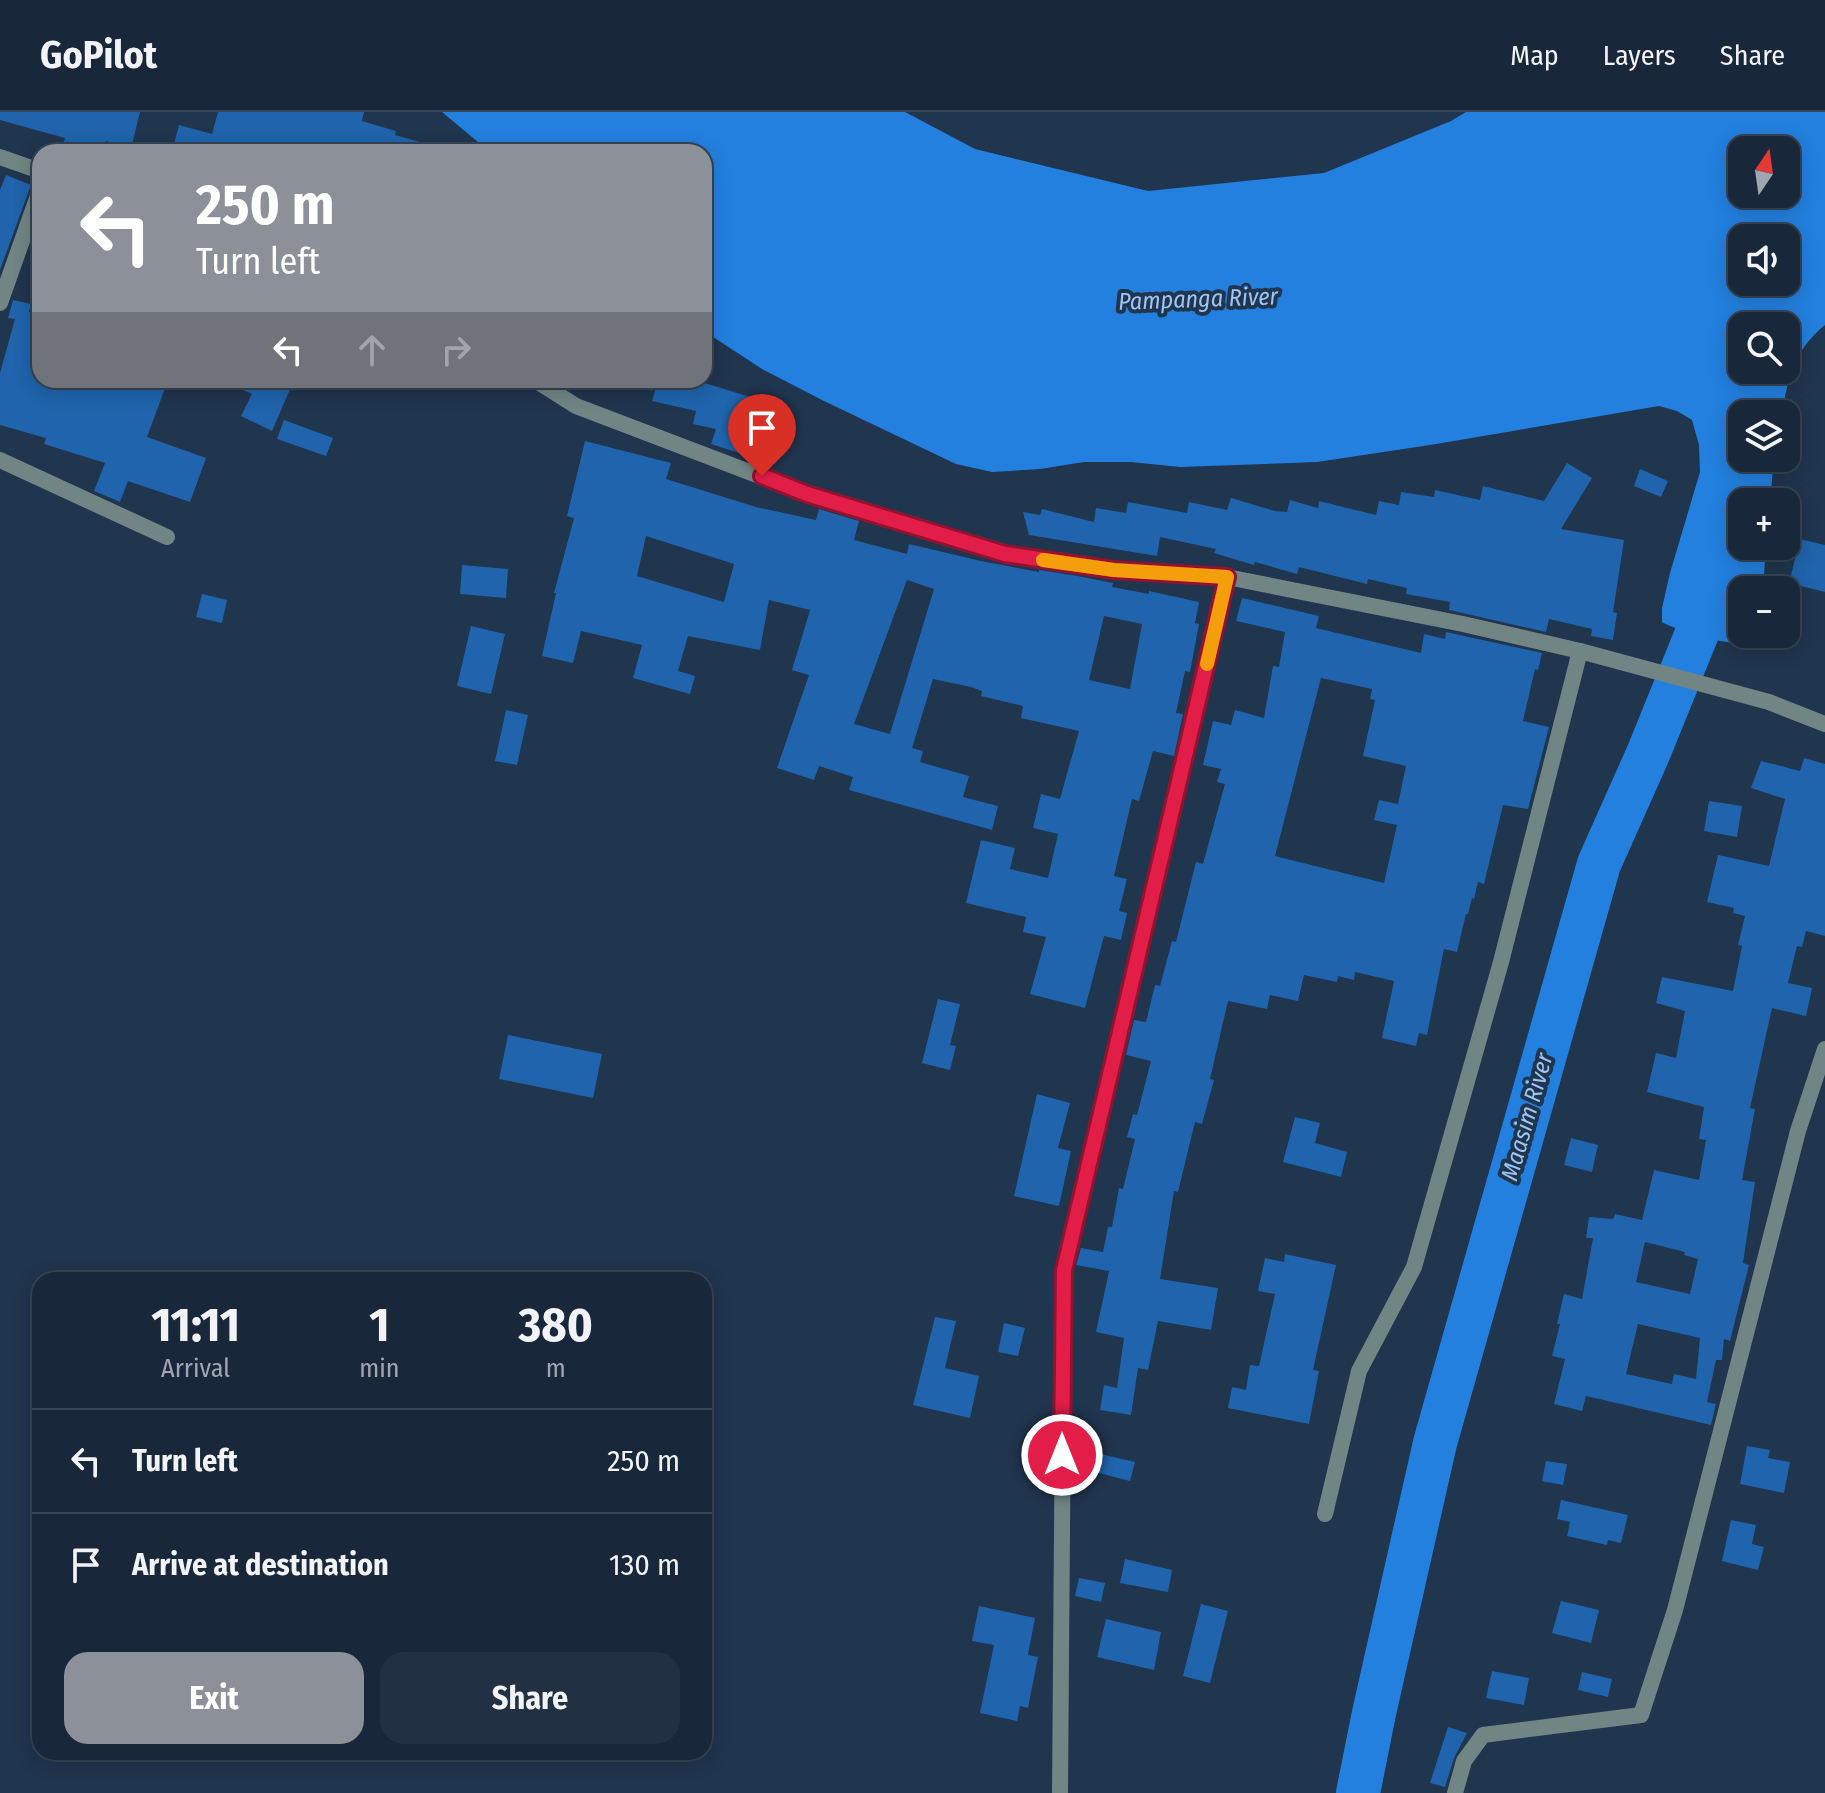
<!DOCTYPE html>
<html lang="en">
<head>
<meta charset="utf-8">
<style>
	body { margin:0; font-family:"Fira Sans Condensed",sans-serif; background:#213042; color:#f1f3f6; height:100vh; display:flex; flex-direction:column; font-size:30px; white-space:nowrap }
	* { box-sizing:border-box; margin:0 }
	p { font-size:26px; color:#9fa6af }
	.icon { flex:none; width:44px; height:44px; fill:none; stroke:currentColor; stroke-width:2; stroke-linecap:round; stroke-linejoin:round }
	.map { position:relative; flex:1; overflow:hidden }
	.details { position:absolute; left:32px; top:1160px; width:680px; height:488px; display:flex; flex-direction:column; background:#18283a; border-radius:24px; box-shadow:0 4px 20px #0003,0 0 0 2px #364454 }
	.details>* { flex:none }
	.guide { position:absolute; left:32px; top:32px; width:680px; height:244px; border-radius:24px; box-shadow:0 4px 20px #0003,0 0 0 2px #364454; background:#8c9099; color:#fff; overflow:hidden }
	.needle { width:52px; rotate:13deg }
	.controls { position:absolute; left:1728px; top:24px; display:grid; gap:16px }
	.controls a { display:grid; place-items:center; width:72px; height:72px; border-radius:16px; background:#18283a; box-shadow:0 4px 20px #0003,0 0 0 2px #364454; font-size:40px }
	.pin { position:absolute; display:grid; place-items:center; width:68px; height:68px; color:#fff; margin:-82px -34px; border-radius:50% 50% 50% 0; rotate:-45deg; box-shadow:0 0 8px #0007 }
	.pin .icon { rotate:45deg }
	.me { position:absolute; width:88px; margin:-44px; rotate:0deg; stroke-linejoin:round; filter:drop-shadow(0 0 6px #0008) }
	.turn { display:flex; align-items:center; gap:28px; height:168px; padding:0 32px; font-size:36px }
	.turn .icon { width:104px; height:104px; stroke-width:2.5 }
	.turn b { display:block; font-size:56px; line-height:68px }
	.lanes { display:flex; align-items:center; height:76px; padding:0 32px; background:#0003; justify-content:center; gap:40px; direction:ltr }
	.lanes .off { opacity:.35 }
	.eta { display:flex; justify-content:space-evenly; align-items:center; height:136px; text-align:center }
	.eta b { font-size:48px; font-weight:700; line-height:56px }
	.action { display:flex; gap:16px; margin-top:auto; padding:16px 32px }
	.action a { flex:1; height:92px; border-radius:24px; background:#8c9099; color:#fff; font-size:32px; font-weight:700; line-height:92px; text-align:center }
	.action a+a { background:#213042; color:#f1f3f6 }
	ul { padding:0; list-style:none }
	li { display:flex; align-items:center; gap:24px; height:104px; padding:0 32px; border-top:2px solid #364454 }
	li div { flex:1 }
	li b { display:block; font-size:30px }
	li em { font-style:normal }
	header { display:flex; align-items:center; gap:48px; box-sizing:border-box; height:112px; padding:0 40px; background:#18283a; border-bottom:2px solid #364454 }
	header strong { font-size:38px }
	nav { display:flex; gap:44px; margin-inline-start:auto; font-size:28px }
	.map>svg:first-child { display:block }
	.water { fill:#2380df; fill-rule:evenodd }
	.lines { fill:none; stroke-linecap:round; stroke-linejoin:round }
	.river { stroke:#2380df; stroke-width:44 }
	.building { fill:#1f64ac; fill-rule:evenodd }
	.minor { stroke:#718584; stroke-width:16 }
	.tertiary { stroke:#718584; stroke-width:16 }
	.route-casing { stroke:#92132f; stroke-width:20 }
	.route { stroke:#e11d48; stroke-width:14 }
	.slow { stroke:#f59e0b; stroke-width:14 }
	.labels { text-anchor:middle; dominant-baseline:central; stroke-width:8; stroke-linejoin:round; paint-order:stroke }
	.water-label { font-size:24px; font-style:italic; fill:#9dc4f3; stroke:#20354e }
</style>
</head>
<body>
<header>
<strong>GoPilot</strong>
<nav><a>Map</a><a>Layers</a><a>Share</a></nav>
</header>
<div class="map">
<svg width="1825" height="1681" viewBox="0 0 1825 1681">
	<rect width="100%" height="100%" fill="#20354e"/>
	<!-- water -->
	<path class="water" d="M442,0H905L975,37L1148,79L1324,61L1451,9L1466,0H1825V213C1795,237 1788,265 1782,302H1742V346H1774L1770,390H1742V434H1766L1763,478H1742V522H1750C1747,525 1743,529 1739,530C1728,534 1673,517 1662,510V496L1670,461L1700,360L1699,333L1692,308L1677,299L1659,294L1430,333L1317,350L1180,355L1131,350H1084L1040,357L992,360L956,352L824,289L762,257L704,219V40H490ZM1742,38H1786V82H1742ZM1742,126H1786V170H1742ZM1742,214H1786V258H1742Z"/>
	<g class="lines">
		<!-- river -->
		<path class="river" d="M1358,1681L1374,1601L1435,1331L1599,752L1648,642L1719,467"/>
	</g>
	<!-- building -->
	<path class="building" d="M0,0H140L131,36L106,29L104,40H61L65,26L0,8Z
		M218,0H364L362,9L396,19L395,23L434,34V40H172L179,13L212,22Z
		M6,63L31,73L0,158V78Z
		M13,188L31,192L29,200L40,203V268H63L87,276L89,268H168L147,325L206,346L190,390L128,369L120,390L94,379L105,351L44,332L46,326L0,313V261L15,207L8,206Z
		M221,268H294L272,319L241,304L252,282Z
		M658,268H695L763,289L756,311L771,316L763,341L747,336L745,343L711,332L716,317L693,312L696,299L652,289Z
		M284,308L333,326L326,344L277,327Z
		M585,329L671,351L666,367L756,395L816,408L819,397L859,409L854,428L907,442L909,432L981,449L1039,460V458L1078,464L1113,471L1112,475L1149,482V479L1199,490L1195,511L1199,512L1190,560L1185,559L1176,601L1183,602L1174,644L1153,639L1139,689L1132,687L1114,764L1127,767L1119,799L1127,801L1121,828L1104,824L1085,896L1030,882L1046,825L1023,820L1026,805L966,791L981,728L1015,736L1010,757L1048,766L1058,722L1033,716L1041,682L1060,687L1079,619L1021,606L1023,594L981,584L982,579L971,575L933,567L912,636L923,639L920,650L969,664L963,685L998,694L992,718L849,678L853,665L819,654L814,668L777,656L809,563L792,558L810,498L769,488L760,538L688,524L678,559L695,564L690,582L633,566L642,533L581,519L573,551L542,544L556,481H554L574,406L567,404ZM646,424L734,452L724,490L637,464ZM907,468L934,477L890,622L854,612ZM1104,504L1142,512L1130,577L1089,568Z
		M1567,351L1592,366L1561,417L1624,428L1613,500L1617,501L1613,528L1591,524L1592,517L1549,507L1546,520L1449,498L1450,490L1406,482L1407,476L1368,467L1367,472L1299,455L1297,462L1255,450L1254,453L1214,441L1216,437L1160,425L1157,444L1029,423L1023,400L1040,403L1042,397L1094,410L1096,396L1126,401L1128,390L1187,401L1189,390L1227,398L1231,386L1275,399L1287,400L1290,388L1318,396L1319,389L1376,403L1379,389L1399,393L1401,380L1434,385L1435,378L1480,388L1483,374L1544,389Z
		M1640,357L1668,369L1661,385L1634,374Z
		M1800,427L1825,433V480L1789,471Z
		M462,453L508,457L506,486L460,482Z
		M202,482L227,488L222,511L196,505Z
		M1242,486L1319,504L1316,516L1421,541L1424,522L1445,527L1446,520L1542,541L1538,558L1535,557L1523,609L1549,615L1528,697L1503,693L1484,772L1478,770L1474,787L1472,786L1468,802H1466L1457,840L1444,837L1427,923L1419,921L1416,934L1382,926L1394,869L1355,860L1354,868L1338,864L1337,870L1304,863L1298,889L1270,883L1267,897L1228,889L1210,967L1214,968L1202,1012L1195,1010L1178,1080L1174,1079L1160,1167L1218,1176L1211,1218L1158,1209L1148,1258L1138,1256L1131,1303L1100,1298L1104,1273L1117,1276L1124,1226L1096,1220L1109,1159L1076,1153L1081,1136L1103,1140L1108,1115H1112L1119,1076L1123,1077L1135,1027L1127,1025L1133,1002L1137,1003L1151,949L1126,943L1134,908L1146,910L1155,873L1160,874L1172,829L1176,830L1196,750L1203,752L1225,672L1217,670L1221,657L1203,653L1213,609L1231,613L1235,598L1264,606L1273,554L1279,555L1285,520L1236,509ZM1321,566L1372,577L1370,587L1375,588L1363,644L1406,654L1398,692L1379,688L1374,708L1397,713L1384,771L1275,744Z
		M471,514L505,522L491,582L457,574Z
		M506,598L528,603L517,653L495,649Z
		M1804,646L1825,652V824L1806,819L1802,835L1797,834L1788,871L1812,876L1806,904L1772,896L1750,996L1755,997L1742,1068L1755,1070L1743,1151L1749,1153L1730,1229L1724,1227L1722,1248H1716L1707,1290L1716,1292L1711,1313L1586,1284L1582,1299L1554,1292L1565,1247L1552,1244L1560,1212H1557L1564,1182L1582,1187L1593,1126H1586L1589,1105L1613,1107L1615,1102L1642,1108L1654,1058L1699,1068L1706,1028L1699,1027L1704,995L1647,980L1656,941L1676,946L1685,899L1656,891L1662,865L1733,879L1742,834L1738,833L1745,804L1733,801L1734,796L1707,790L1718,743L1769,754L1785,687L1751,676L1761,649L1800,659ZM1645,1130L1685,1140L1684,1143L1698,1147L1690,1182L1636,1170ZM1638,1212L1700,1226L1696,1267L1674,1262L1672,1272L1626,1262Z
		M1709,689L1742,694L1737,725L1704,719Z
		M938,887L960,892L950,933L956,934L950,958L922,951Z
		M508,923L602,942L593,986L499,967Z
		M1037,982L1070,991L1058,1036L1071,1039L1059,1094L1014,1084Z
		M1295,1005L1320,1011L1315,1031L1347,1040L1341,1065L1283,1050Z
		M1571,1026L1598,1033L1592,1060L1564,1053Z
		M1285,1142L1336,1153L1313,1258L1319,1259L1309,1312L1228,1296L1232,1275L1246,1278L1250,1253L1259,1254L1275,1182L1258,1179L1265,1146L1284,1150Z
		M935,1205L956,1209L945,1256L979,1264L970,1306L913,1293Z
		M1004,1211L1025,1216L1018,1244L998,1240Z
		M1747,1334L1770,1338L1768,1346L1790,1350L1784,1381L1740,1372Z
		M1092,1340L1135,1350L1130,1369L1087,1358Z
		M1546,1349L1567,1352L1563,1373L1542,1369Z
		M1561,1388L1628,1403L1621,1431L1608,1428L1607,1433L1567,1424L1570,1410L1557,1407Z
		M1731,1408L1756,1413L1752,1432L1764,1435L1758,1458L1722,1449Z
		M1125,1447L1172,1458L1168,1480L1120,1471Z
		M1079,1466L1105,1471L1101,1490L1075,1484Z
		M1561,1489L1599,1498L1591,1531L1552,1521Z
		M1201,1492L1228,1499L1210,1571L1183,1564Z
		M979,1494L1035,1506L1028,1543L1038,1545L1028,1596L1020,1594L1017,1609L980,1601L994,1533L972,1529Z
		M1106,1507L1161,1520L1154,1558L1097,1545Z
		M1492,1559L1529,1566L1524,1593L1486,1586Z
		M1582,1560L1612,1567L1608,1585L1578,1578Z
		M1448,1615L1467,1621L1454,1646L1445,1675L1430,1671Z"/>
	<g class="lines">
		<!-- minor -->
		<path class="minor" d="M0,191L40,78
			M0,348L167,425
			M1325,1402L1359,1259L1414,1155L1501,850L1580,539
			M1455,1681L1464,1649L1483,1623L1641,1603L1675,1498L1798,1019L1825,937"/>
		<!-- tertiary -->
		<path class="tertiary" d="M0,45L40,59
			M535,268L576,294L807,382L1005,442L1114,458L1227,465L1463,512L1580,539L1769,590L1825,612
			M1060,1681L1064,1158L1227,465"/>
	</g>
	<g class="lines">
		<defs>
			<path id="route" d="M762,364L807,382L1005,442L1114,458L1227,465L1064,1158L1062,1343"/>
		</defs>
		<!-- route casing -->
		<use href="#route" class="route-casing"/>
		<!-- route -->
		<use href="#route" class="route"/>
		<!-- slow -->
		<path class="slow" d="M1043,448L1114,458L1227,465L1207,552"/>
	</g>
	<g class="labels">
		<!-- water labels -->
		<g class="water-label">
			<text transform="translate(1198 187) rotate(-2)">Pampanga River</text>
			<text transform="translate(1527 1005) rotate(-74)">Maasim River</text>
		</g>
	</g>
</svg>
<div class="controls">
<a><svg class="needle" viewBox="-14 -14 28 28"><path d="M0-13l5 13h-10z" fill="#e53935"/><path d="M0 13l5-13h-10z" fill="#9fa6af"/></svg></a>
<a><svg class="icon" aria-label="sound" viewBox="0 0 24 24"><path d="M4 9h4l5-4v14l-5-4H4zM17 9q2 3 0 6"/></svg></a>
<a><svg class="icon" aria-label="search" viewBox="0 0 24 24"><circle cx="10" cy="10" r="6"/><path d="M15 15l6 6"/></svg></a>
<a><svg class="icon" aria-label="layers" viewBox="0 0 24 24"><path d="M12 4l9 5-9 5-9-5zM3 14l9 5 9-5"/></svg></a>
<a>+</a>
<a>−</a>
</div>
<div class="pin" style="left:762px;top:364px;background:#d93025"><svg class="icon" aria-label="arrive" viewBox="0 0 24 24"><path d="M6 21V4h12l-3 4 3 4H6"/></svg></div>
<svg class="me" style="left:1062px;top:1343px" viewBox="-20 -20 40 40"><circle r="17" fill="#e11d48" stroke="#fff" stroke-width="3"/><path d="M0-11L8 9 0 5-8 9z" fill="#fff"/></svg>
<div class="guide">
<div class="turn"><svg class="icon" aria-label="left" viewBox="0 0 24 24"><path d="M17 20v-9H6M10 6l-5 5 5 5"/></svg><div><b>250 m</b>Turn left</div></div>
<div class="lanes"><svg class="icon" aria-label="left" viewBox="0 0 24 24"><path d="M17 20v-9H6M10 6l-5 5 5 5"/></svg><svg class="icon off" aria-label="ahead" viewBox="0 0 24 24"><path d="M12 20V5M6 11l6-6 6 6"/></svg><svg class="icon off" aria-label="right" viewBox="0 0 24 24"><path d="M7 20v-9h11M14 6l5 5-5 5"/></svg></div>
</div>
<section class="details">
<div class="eta">
<div><b>11:11</b><p>Arrival</p></div>
<div><b>1</b><p>min</p></div>
<div><b>380</b><p>m</p></div>
</div>
<ul>
<li><svg class="icon" aria-label="left" viewBox="0 0 24 24"><path d="M17 20v-9H6M10 6l-5 5 5 5"/></svg><div><b>Turn left</b></div><em>250 m</em></li>
<li><svg class="icon" aria-label="arrive" viewBox="0 0 24 24"><path d="M6 21V4h12l-3 4 3 4H6"/></svg><div><b>Arrive at destination</b></div><em>130 m</em></li>
</ul>
<div class="action"><a>Exit</a><a>Share</a></div>
</section>
</div>
</body>
</html>
